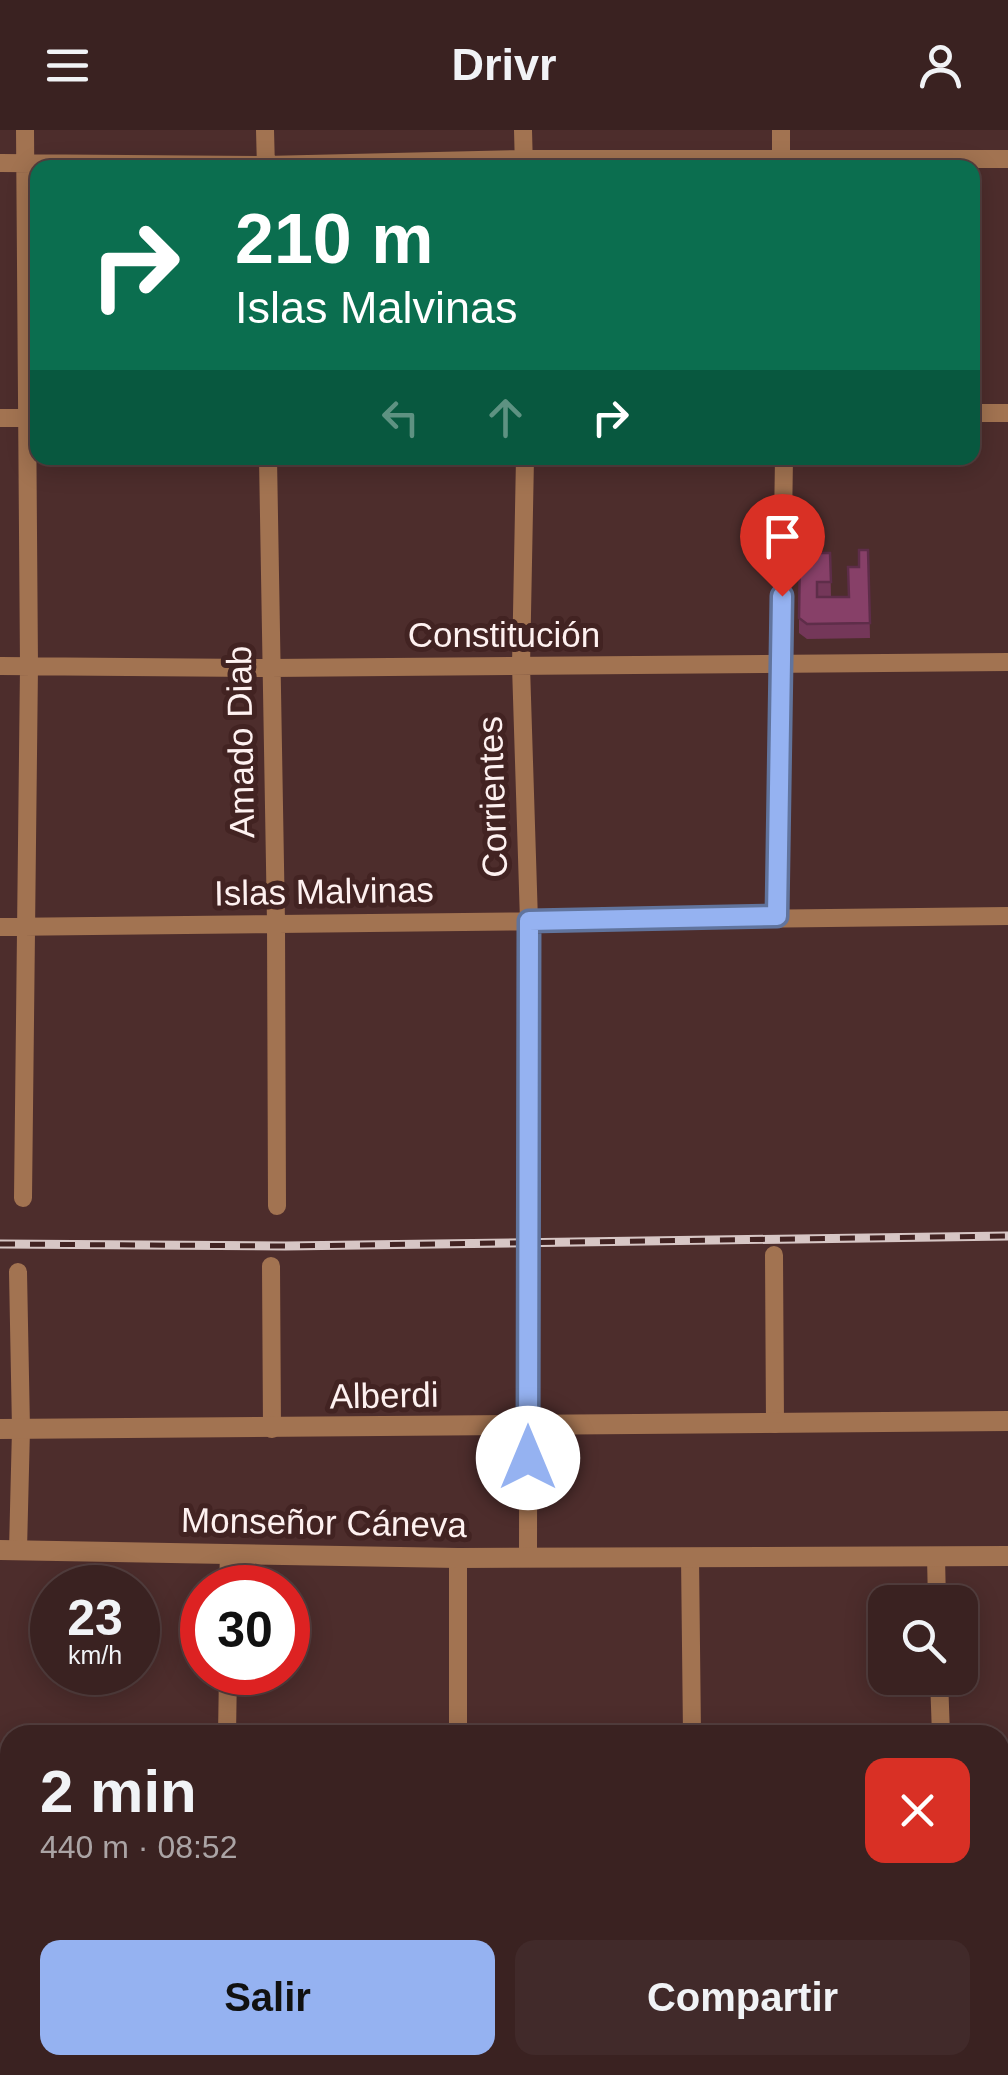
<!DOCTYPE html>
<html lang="es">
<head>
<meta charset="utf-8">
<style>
	body { margin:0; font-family:Helvetica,sans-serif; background:#412a2a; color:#f1f3f6; height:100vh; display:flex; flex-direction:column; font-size:38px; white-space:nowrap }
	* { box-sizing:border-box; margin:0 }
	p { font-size:32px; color:#aba4a5 }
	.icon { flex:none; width:55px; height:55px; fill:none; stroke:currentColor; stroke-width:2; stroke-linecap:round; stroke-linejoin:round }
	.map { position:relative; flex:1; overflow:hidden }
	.panel { position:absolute; left:0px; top:1595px; width:1010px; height:350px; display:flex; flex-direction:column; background:#3a2221; border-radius:30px 30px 0 0; box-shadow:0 5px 25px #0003,0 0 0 2px #543f3f }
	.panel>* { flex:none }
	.hud { position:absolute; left:30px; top:30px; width:950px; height:305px; border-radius:20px; box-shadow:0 5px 25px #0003,0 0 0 2px #543f3f; background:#0b6e4f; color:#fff; overflow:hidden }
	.buttons { position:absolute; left:868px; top:1455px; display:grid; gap:20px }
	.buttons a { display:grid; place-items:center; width:110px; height:110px; border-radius:20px; background:#3a2221; box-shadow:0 5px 25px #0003,0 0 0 2px #543f3f; font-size:50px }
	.speed { position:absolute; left:30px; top:1435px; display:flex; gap:20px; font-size:50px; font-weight:700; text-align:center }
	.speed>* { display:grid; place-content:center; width:130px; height:130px; border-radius:50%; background:#3a2221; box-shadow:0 5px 25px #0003,0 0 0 2px #543f3f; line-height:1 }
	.speed small { font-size:25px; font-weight:400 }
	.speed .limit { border:15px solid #d22; background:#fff; color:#111 }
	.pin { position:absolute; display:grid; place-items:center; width:85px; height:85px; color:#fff; margin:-102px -42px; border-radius:50% 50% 50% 0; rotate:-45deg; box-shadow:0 0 10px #0007 }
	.pin .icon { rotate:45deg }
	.me { position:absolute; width:110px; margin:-55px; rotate:0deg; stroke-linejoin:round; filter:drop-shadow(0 0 8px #0008) }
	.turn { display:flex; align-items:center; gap:35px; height:210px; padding:0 40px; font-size:45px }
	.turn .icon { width:130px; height:130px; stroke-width:2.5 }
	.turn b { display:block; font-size:70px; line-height:85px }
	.lanes { display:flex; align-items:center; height:95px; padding:0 40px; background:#0003; justify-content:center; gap:50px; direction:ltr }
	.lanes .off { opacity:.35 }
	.round { display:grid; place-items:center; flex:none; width:105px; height:105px; border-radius:20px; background:#412a2a }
	.head { display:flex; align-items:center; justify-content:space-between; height:170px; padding:0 40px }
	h1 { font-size:60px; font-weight:600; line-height:75px }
	.button { display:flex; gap:20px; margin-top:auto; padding:20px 40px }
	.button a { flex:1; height:115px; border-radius:20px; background:#95b2f1; color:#111; font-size:40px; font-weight:600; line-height:115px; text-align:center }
	.button a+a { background:#412a2a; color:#f1f3f6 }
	header { display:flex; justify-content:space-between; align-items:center; height:130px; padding:0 40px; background:#3a2221; font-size:45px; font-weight:600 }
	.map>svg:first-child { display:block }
	.green { fill:#544619 }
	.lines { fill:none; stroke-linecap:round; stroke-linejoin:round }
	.minor { stroke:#a27351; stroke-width:18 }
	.tertiary { stroke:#a27351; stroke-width:20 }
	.rail-casing { stroke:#d7c6c5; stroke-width:9 }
	.rail { stroke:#422322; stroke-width:5; stroke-dasharray:15; stroke-linecap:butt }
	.wall { fill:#743759 }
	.building { fill:#874068; stroke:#5e2d49; stroke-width:2.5 }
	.route-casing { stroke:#61749d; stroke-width:25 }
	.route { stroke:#95b2f1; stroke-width:18 }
	.labels { text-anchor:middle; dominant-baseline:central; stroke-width:10; stroke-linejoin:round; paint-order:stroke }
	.street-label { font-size:35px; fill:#fef1f0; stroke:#422322 }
</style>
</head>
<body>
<header><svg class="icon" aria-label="menu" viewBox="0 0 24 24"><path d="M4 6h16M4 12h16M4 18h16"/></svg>Drivr<svg class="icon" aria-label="person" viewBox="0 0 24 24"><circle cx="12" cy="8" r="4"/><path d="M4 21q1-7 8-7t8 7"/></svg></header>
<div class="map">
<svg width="1008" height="1945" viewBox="0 0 1008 1945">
	<rect width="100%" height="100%" fill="#4d2d2c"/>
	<!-- green -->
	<path class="green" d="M4,1832H10V1935H209V1945H5Z"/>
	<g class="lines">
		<!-- minor -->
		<path class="minor" d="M265,0L266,38
			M523,0L524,38
			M781,0V37
			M0,33L265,35L524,29H1008
			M972,283H1008
			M0,288H38
			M268,328L276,793L277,1076
			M525,328L521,536L529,791L528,1425
			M0,536L270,538L1008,532
			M777,786L784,328
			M0,797L1008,786
			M23,1068L29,536L25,0
			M774,1125L775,1294
			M271,1136L272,1299
			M18,1420L21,1299L18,1142
			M690,1427L692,1605
			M936,1427L937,1472
			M458,1428V1605
			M228,1458L229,1423
			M939,1548L941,1605
			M227,1605L228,1542
			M1000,1796L1008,1795
			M0,1805L10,1804
			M226,1935V1945
			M462,1935L463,1945
			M698,1935L699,1945
			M949,1935V1945"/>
		<!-- tertiary -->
		<path class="tertiary" d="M0,1299L1008,1291
			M0,1420L458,1428L1008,1426"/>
		<defs>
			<path id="rail" d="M0,1114L285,1116L1008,1106"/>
		</defs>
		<!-- rail casing -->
		<use href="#rail" class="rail-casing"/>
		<!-- rail -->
		<use href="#rail" class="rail"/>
	</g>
	<!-- wall -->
	<path class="wall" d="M868,420L870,508L807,509L799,503V488L830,423L831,467H848L859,437Z"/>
	<!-- building -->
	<path class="building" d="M859,420H868L870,493L807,494L799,488L800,423H830L831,452H817V467H849L848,437H859Z"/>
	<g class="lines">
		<defs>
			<path id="route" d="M528,1328L529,791L777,786L782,466"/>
		</defs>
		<!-- route casing -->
		<use href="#route" class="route-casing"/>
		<!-- route -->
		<use href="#route" class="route"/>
	</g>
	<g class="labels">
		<!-- street labels -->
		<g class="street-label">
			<text x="504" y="504">Constitución</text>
			<text transform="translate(240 612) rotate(-91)">Amado Diab</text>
			<text transform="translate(492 667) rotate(-92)">Corrientes</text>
			<text transform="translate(324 761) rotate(-1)">Islas Malvinas</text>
			<text transform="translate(384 1265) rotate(-1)">Alberdi</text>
			<text transform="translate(324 1392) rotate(1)">Monseñor Cáneva</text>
		</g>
	</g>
</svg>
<div class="buttons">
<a><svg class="icon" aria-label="search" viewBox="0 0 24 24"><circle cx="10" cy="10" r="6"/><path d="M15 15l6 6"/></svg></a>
</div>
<div class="speed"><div>23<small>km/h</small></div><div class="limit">30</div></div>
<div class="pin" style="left:782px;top:466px;background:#d93025"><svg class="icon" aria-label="arrive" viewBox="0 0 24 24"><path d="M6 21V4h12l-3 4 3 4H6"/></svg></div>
<svg class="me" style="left:528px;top:1328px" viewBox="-20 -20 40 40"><circle r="19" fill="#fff"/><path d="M0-13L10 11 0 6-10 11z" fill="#95b2f1"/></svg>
<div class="hud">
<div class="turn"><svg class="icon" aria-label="right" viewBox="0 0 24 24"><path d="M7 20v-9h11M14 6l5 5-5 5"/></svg><div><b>210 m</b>Islas Malvinas</div></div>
<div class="lanes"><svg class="icon off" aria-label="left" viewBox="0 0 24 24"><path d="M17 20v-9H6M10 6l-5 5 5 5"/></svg><svg class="icon off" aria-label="ahead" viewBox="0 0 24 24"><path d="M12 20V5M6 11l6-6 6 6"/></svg><svg class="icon" aria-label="right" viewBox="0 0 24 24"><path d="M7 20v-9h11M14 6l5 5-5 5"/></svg></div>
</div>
<section class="panel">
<div class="head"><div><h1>2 min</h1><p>440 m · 08:52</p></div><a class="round" style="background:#d93025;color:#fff"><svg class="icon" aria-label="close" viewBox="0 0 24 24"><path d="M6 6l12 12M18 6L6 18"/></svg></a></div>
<div class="button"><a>Salir</a><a>Compartir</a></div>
</section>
</div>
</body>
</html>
